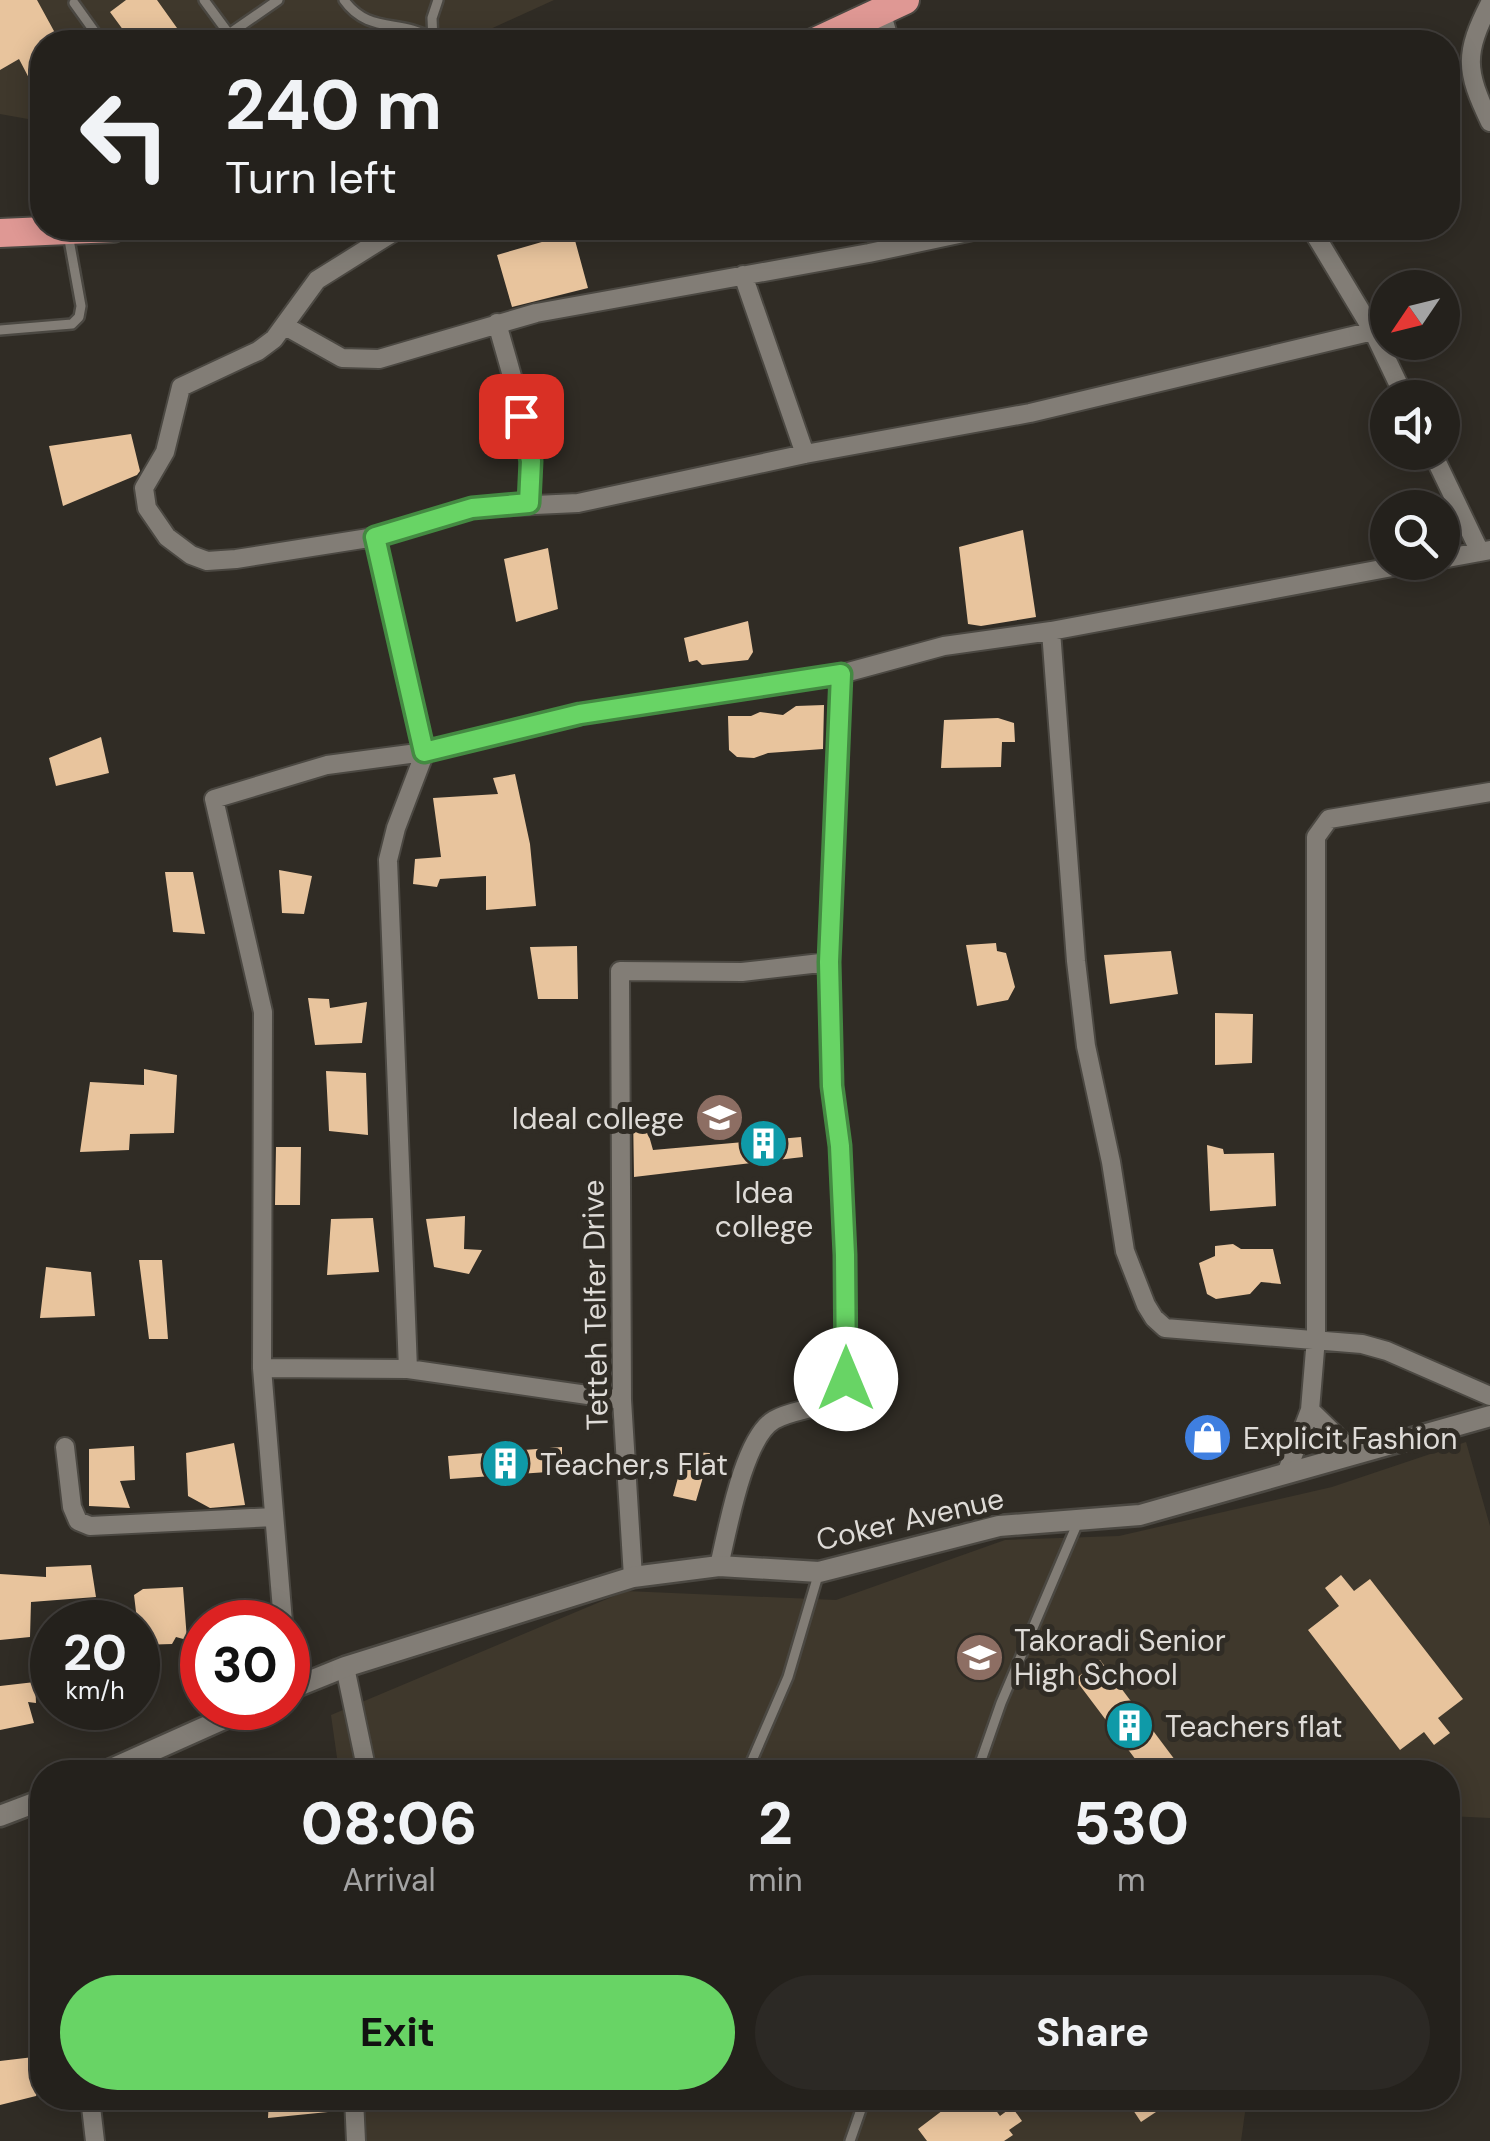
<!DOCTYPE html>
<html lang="en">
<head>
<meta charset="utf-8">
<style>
	body { margin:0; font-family:"DM Sans",sans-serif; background:#2c2925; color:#f1f3f6; height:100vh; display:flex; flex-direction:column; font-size:38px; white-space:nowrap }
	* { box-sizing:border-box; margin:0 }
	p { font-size:32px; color:#a3a3a3 }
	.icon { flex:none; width:55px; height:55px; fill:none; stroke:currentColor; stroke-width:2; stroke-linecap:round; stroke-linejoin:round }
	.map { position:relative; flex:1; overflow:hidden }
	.details { position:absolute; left:30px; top:1760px; width:1430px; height:350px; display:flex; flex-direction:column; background:#24211c; border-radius:40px; box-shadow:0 5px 25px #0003,0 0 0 2px #413e3b }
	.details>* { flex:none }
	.banner { position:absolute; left:30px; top:30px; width:1430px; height:210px; border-radius:40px; box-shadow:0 5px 25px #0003,0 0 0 2px #413e3b; background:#24211c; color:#f1f3f6; overflow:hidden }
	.needle { width:65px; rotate:235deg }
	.tools { position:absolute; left:1370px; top:270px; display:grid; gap:20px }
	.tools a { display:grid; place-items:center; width:90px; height:90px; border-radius:50%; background:#24211c; box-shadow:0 5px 25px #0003,0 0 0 2px #413e3b; font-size:50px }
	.speed { position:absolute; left:30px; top:1600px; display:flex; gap:20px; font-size:50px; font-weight:700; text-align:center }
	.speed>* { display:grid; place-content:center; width:130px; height:130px; border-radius:50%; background:#24211c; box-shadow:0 5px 25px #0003,0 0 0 2px #413e3b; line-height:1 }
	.speed small { font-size:25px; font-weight:400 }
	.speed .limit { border:15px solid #d22; background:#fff; color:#111 }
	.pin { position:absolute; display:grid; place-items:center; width:85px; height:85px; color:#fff; margin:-42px; border-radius:20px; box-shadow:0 5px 15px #0006 }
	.me { position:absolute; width:110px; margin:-55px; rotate:0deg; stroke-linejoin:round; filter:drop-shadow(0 0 8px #0008) }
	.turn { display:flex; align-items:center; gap:35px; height:210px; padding:0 30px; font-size:45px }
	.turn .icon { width:130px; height:130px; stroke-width:2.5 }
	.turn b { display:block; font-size:70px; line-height:85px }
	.eta { display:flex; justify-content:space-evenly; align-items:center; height:170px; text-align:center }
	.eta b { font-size:60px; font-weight:800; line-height:70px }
	.cta { display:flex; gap:20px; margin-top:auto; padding:20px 30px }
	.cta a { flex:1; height:115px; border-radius:60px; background:#68d465; color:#111; font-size:40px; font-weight:800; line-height:115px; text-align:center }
	.cta a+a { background:#2c2925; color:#f1f3f6 }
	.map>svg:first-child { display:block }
	.built { fill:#3f382c }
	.building { fill:#e8c49d }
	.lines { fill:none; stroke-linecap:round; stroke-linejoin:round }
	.service-casing { stroke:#4b4842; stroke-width:14 }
	.minor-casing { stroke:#4b4842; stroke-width:22 }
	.tertiary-casing { stroke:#4b4842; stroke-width:25 }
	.trunk-casing { stroke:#4b4842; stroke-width:32 }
	.service { stroke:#827d76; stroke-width:9 }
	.minor { stroke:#827d76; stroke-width:18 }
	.tertiary { stroke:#827d76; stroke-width:20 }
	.trunk { stroke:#df9894; stroke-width:28 }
	.route-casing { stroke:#448a42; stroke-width:25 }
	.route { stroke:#68d465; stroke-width:18 }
	.labels { text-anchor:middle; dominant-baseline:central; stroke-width:10; stroke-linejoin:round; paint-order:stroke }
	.poi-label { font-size:30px; fill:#dedbd7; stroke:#302c25; text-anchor:start }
	.street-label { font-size:30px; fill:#dedbd7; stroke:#302c25 }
</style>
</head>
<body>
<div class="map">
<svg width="1490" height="2141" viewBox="0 0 1490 2141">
	<rect width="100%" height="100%" fill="#302c25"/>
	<!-- built -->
	<path class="built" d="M0,0H554L462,42H42V119H28L0,114Z
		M1466,1442L1490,1526V1818L1448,1816V1772H339L331,1715L626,1591L836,1600L1005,1540L1119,1536L1332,1487Z
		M363,2098H1247L1241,2141H365Z"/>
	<!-- building -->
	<path class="building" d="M0,0H37L60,42H42V103L19,59L0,70Z
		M126,0H157L187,42H132L110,12Z
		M573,233L588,288L512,307L497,255Z
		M131,434L140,471L137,475L63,506L49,446Z
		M1023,530L1036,617L981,626L968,624L959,547Z
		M548,548L558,609L516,622L504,559Z
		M748,621L753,652L748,660L702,665L697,660L689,662L684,638Z
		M824,705L823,749L768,753L754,758L737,757L729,750L728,716H751L760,712L783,715L796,706Z
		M998,718L1014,723L1015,742H1002L1001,767L941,768L944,720Z
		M101,737L109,773L56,786L49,758Z
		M515,774L530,844L536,906L486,910V876L440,879L437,887L413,884L415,859L441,857L433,798L498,794L493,778Z
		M279,870L312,876L304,914L282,913Z
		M165,872H193L205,934L173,932Z
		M996,943L997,951L1006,953L1015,987L1008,1000L977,1006L966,945Z
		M577,946L578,999H538L530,947Z
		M1171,951L1178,994L1110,1004L1104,955Z
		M308,998L329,999L330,1008L367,1002L362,1043L315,1045Z
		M1215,1013L1253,1014L1252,1063L1215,1065Z
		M144,1069L177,1075L174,1133L130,1134L129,1150L80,1152L90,1082L144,1085Z
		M326,1071L366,1073L368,1135L329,1131Z
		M642,1111L653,1150L801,1137L803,1157L634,1177L633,1112Z
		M1207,1145L1223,1149L1224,1154L1274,1153L1276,1206L1210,1211Z
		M276,1147H301L300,1205H275Z
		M465,1216L464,1249L482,1250L469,1274L434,1267L426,1219Z
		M373,1218L379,1272L327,1275L331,1219Z
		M1233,1244L1241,1249H1273L1281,1284L1261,1282L1250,1294L1216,1299L1207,1294L1199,1263L1215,1256V1246Z
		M139,1260H162L168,1339H149Z
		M46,1267L91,1272L95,1316L40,1318Z
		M234,1443L245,1505L210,1508L188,1496L186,1453Z
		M134,1446L135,1480L120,1481L130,1508L89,1506V1449Z
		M562,1447V1471L450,1479L448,1456Z
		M685,1452L710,1453L696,1501L673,1496Z
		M91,1565L96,1597L31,1602L30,1637L0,1640V1574L46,1577V1567Z
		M1341,1575L1354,1591L1370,1579L1463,1699L1438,1718L1450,1733L1434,1745L1424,1732L1400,1750L1308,1630L1339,1606L1325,1588Z
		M183,1587L187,1640L176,1637L172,1644L140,1645L134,1595L143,1589Z
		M1100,1660L1184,1772H1145L1075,1679Z
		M35,1682L36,1703L28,1702L34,1723L0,1730V1686Z
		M42,2056L41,2083L36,2096L0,2105V2061Z
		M269,2098H328V2112L268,2118Z
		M959,2098H987L1000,2116L1012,2107L1022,2121L1009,2130L1013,2135L1004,2141H927L918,2129Z
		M1125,2098H1177L1141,2122Z"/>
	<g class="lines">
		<defs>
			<path id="service" d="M204,0L229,34
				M344,0C368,34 400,19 432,38
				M74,3L102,42
				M433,41L432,18L438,0
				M235,42L229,34L278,0
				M0,330L72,324L79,317L81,306L68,234
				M747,1772L788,1677L819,1572
				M977,1772L1001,1703L1078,1522
				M850,2141L865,2098"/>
			<path id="minor" d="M1490,3C1464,54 1465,70 1490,122
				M881,11L890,42
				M400,228L317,280L274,339L258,351L181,387L165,452L144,488L147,508L167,537L191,555L207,561L236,559L375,537L473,508L578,503L805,454L1030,413L1373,331
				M1311,228L1373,331L1405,398
				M743,275L805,454
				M497,323C513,382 535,442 529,503
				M285,326L342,358L379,359L536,313L869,253L987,228
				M1432,452L1480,552
				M375,537L425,752L396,828L388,860L408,1369L622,1400
				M1442,559L1490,550
				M1051,631L1076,961L1086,1046L1111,1162L1125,1251L1146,1305L1154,1318L1165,1328L1362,1344L1387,1351L1490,1396
				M262,1368L408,1369
				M1310,1410L1355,1454
				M65,1447L72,1507L78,1521L90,1526L274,1517
				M1286,1474L1310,1410L1316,1338V837L1329,819L1490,792
				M719,1566C727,1533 743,1438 774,1420C801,1405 834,1413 846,1379L845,1255L840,1146L831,1086L829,962
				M633,1577L622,1400L620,971L742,972L829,962L841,674
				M283,1622L262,1368L263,1012L214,799L327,765L425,752L580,714L841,674L944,646L1051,631L1419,562
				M345,1667L367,1772
				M90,2098L95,2141
				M354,2098L356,2141"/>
			<path id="tertiary" d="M288,1690L345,1667L633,1577L719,1566L819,1572L999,1526L1140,1515L1490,1416
				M105,1772L248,1708
				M0,1816L42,1800"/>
			<path id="trunk" d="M815,42L905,0
				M0,233L113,228"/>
		</defs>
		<!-- service casing -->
		<use href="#service" class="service-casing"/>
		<!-- minor casing -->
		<use href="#minor" class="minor-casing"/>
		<!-- tertiary casing -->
		<use href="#tertiary" class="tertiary-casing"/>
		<!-- trunk casing -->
		<use href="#trunk" class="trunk-casing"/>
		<!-- service -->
		<use href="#service" class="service"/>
		<!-- minor -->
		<use href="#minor" class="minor"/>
		<!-- tertiary -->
		<use href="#tertiary" class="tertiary"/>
		<!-- trunk -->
		<use href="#trunk" class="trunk"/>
	</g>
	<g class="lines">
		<defs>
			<path id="route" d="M521,416L531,461L529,503L472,508L375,537L424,752L580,714L841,674L829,962L832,1086L840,1146L845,1255L846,1379"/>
		</defs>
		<!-- route casing -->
		<use href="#route" class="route-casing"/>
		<!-- route -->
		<use href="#route" class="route"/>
	</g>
	<!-- icons -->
	<defs>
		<symbol id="university-disc" viewBox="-11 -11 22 22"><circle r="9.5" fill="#8d6e63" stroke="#302c25"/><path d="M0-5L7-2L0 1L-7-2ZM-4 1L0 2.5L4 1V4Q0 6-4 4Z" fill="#fff"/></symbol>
		<symbol id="building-disc" viewBox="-11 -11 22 22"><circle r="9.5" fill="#0f9aa8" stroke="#302c25"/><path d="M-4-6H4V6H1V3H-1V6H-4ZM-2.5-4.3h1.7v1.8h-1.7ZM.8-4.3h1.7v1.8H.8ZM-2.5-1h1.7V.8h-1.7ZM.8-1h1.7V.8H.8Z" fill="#fff"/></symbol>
		<symbol id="shop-disc" viewBox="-11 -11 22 22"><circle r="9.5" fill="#3f7fe0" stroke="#302c25"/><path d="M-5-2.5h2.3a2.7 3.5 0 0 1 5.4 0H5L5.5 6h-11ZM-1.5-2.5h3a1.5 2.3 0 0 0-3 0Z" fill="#fff"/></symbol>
		<symbol id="school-disc" viewBox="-11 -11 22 22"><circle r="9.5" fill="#8d6e63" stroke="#302c25"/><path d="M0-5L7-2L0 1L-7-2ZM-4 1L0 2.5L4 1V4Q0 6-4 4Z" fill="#fff"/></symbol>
	</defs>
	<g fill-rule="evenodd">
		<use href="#university-disc" x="692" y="1090" width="55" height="55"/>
		<use href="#building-disc" x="736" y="1116" width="55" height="55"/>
		<use href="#shop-disc" x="1180" y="1410" width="55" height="55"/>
		<use href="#building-disc" x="478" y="1436" width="55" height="55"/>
		<use href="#school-disc" x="952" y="1630" width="55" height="55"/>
		<use href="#building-disc" x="1102" y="1698" width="55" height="55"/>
	</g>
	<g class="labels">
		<!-- poi labels -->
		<g class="poi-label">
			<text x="684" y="1118" text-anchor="end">Ideal college</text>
			<text x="764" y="1192" text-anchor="middle">Idea<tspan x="764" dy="34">college</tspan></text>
			<text x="1243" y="1438">Explicit Fashion</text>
			<text x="540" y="1464">Teacher,s Flat</text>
			<text x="1014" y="1640">Takoradi Senior<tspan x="1014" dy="34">High School</tspan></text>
			<text x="1165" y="1726">Teachers flat</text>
		</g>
		<!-- street labels -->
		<g class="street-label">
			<text transform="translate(595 1305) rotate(-91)">Tetteh Telfer Drive</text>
			<text transform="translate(910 1519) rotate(-13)">Coker Avenue</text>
		</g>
	</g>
</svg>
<div class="tools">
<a><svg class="needle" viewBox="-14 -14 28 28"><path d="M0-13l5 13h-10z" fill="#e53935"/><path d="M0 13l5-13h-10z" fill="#a3a3a3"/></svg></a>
<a><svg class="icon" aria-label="sound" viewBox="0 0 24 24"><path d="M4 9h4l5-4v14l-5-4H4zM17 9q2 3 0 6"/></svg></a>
<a><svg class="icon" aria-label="search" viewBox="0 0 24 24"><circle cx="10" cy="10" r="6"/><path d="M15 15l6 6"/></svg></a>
</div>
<div class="speed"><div>20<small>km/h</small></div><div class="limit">30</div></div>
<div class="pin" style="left:521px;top:416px;background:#d93025"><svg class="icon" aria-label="arrive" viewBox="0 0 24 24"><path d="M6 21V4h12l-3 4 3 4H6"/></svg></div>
<svg class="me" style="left:846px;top:1379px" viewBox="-20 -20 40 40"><circle r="19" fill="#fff"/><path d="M0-13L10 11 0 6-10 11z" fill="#68d465"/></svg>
<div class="banner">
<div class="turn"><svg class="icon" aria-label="left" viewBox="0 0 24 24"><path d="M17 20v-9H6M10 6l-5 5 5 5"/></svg><div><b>240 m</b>Turn left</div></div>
</div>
<section class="details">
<div class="eta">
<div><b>08:06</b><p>Arrival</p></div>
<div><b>2</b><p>min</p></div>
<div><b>530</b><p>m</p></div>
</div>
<div class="cta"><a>Exit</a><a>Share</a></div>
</section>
</div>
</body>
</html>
